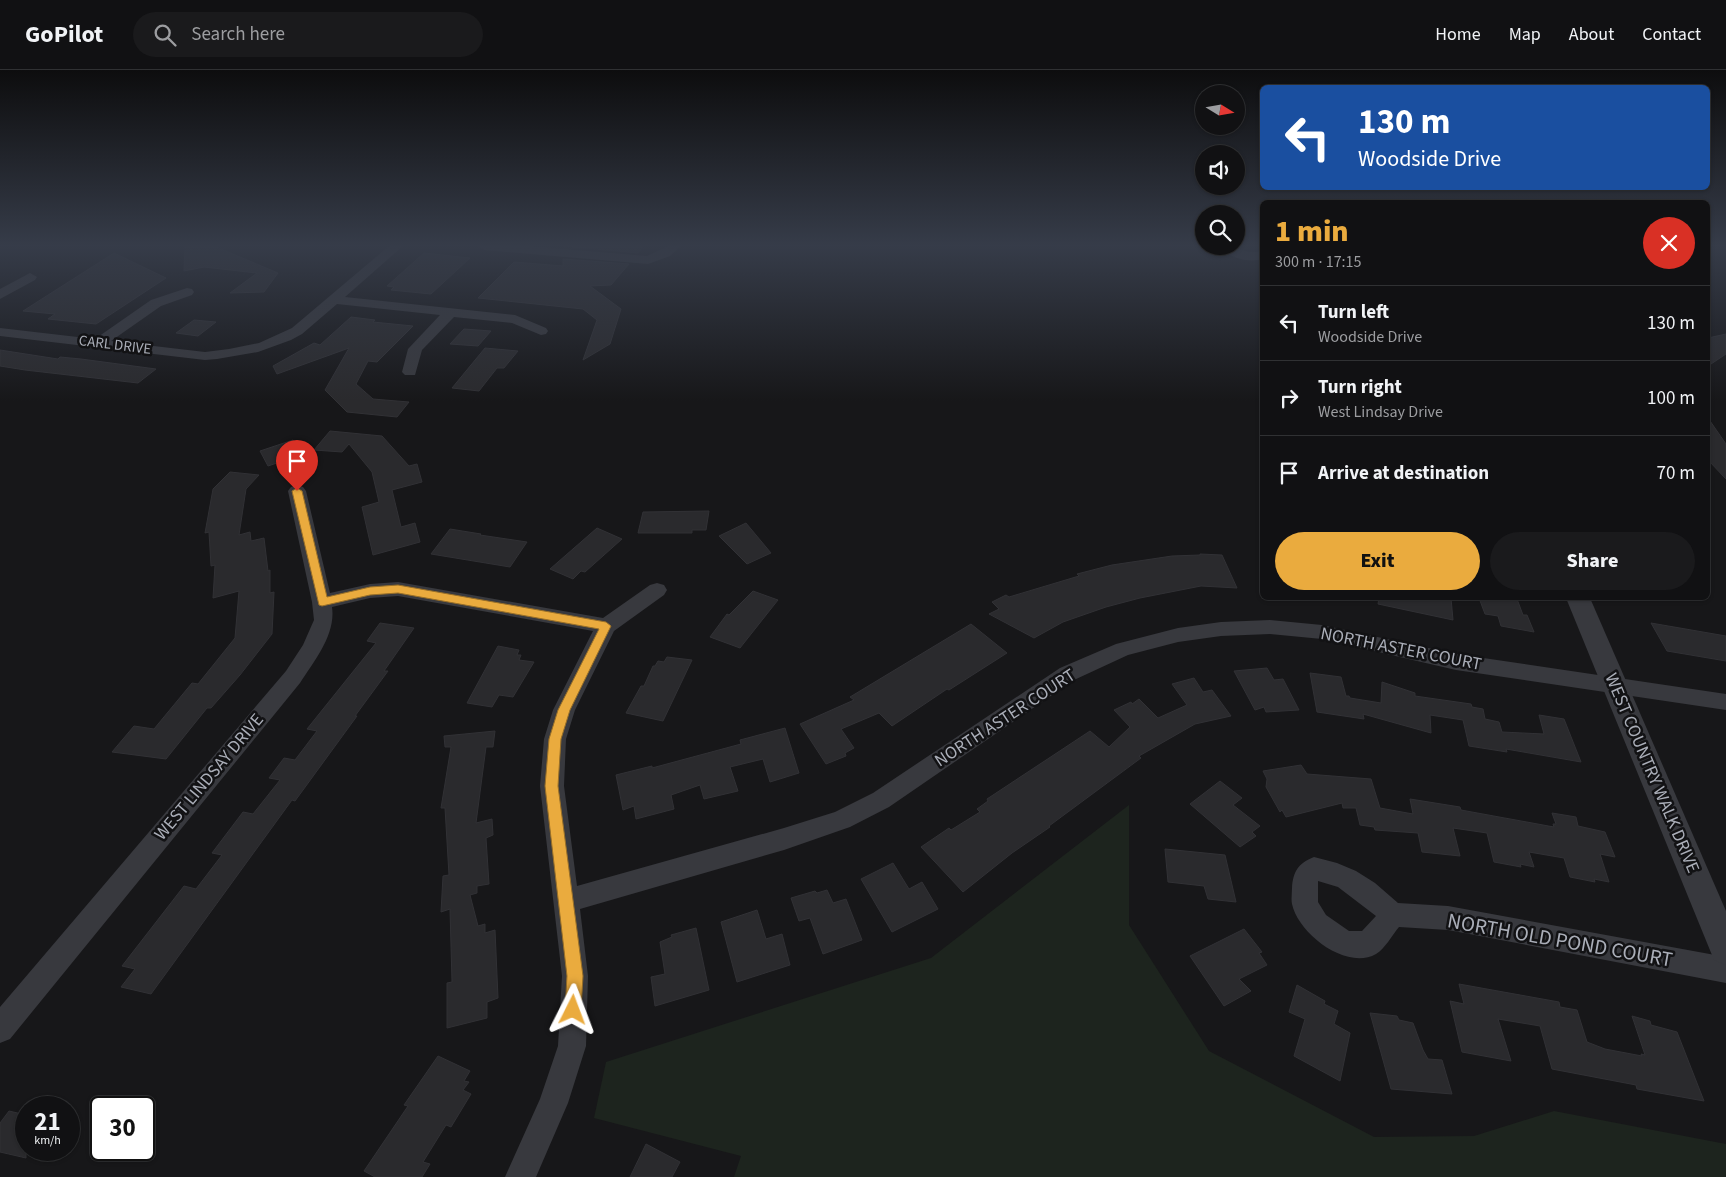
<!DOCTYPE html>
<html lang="en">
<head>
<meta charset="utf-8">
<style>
	body { margin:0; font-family:"Source Sans 3",sans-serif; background:#1a1a1c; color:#f1f3f6; height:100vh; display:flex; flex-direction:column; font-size:19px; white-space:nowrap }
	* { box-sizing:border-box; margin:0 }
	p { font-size:16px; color:#9c9da0 }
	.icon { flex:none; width:28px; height:28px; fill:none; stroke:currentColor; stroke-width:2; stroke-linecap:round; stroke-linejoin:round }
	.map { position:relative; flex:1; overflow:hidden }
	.details { position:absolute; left:1260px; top:130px; width:450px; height:400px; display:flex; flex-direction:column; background:#111113; border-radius:8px; box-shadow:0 1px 4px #0004,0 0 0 1px #303133 }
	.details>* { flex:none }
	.banner { position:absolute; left:1260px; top:15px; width:450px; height:105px; border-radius:8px; box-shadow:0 1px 4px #0004,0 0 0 1px #303133; background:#1a4fa0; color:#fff; overflow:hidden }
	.needle { width:32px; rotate:101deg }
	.controls { position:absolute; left:1195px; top:15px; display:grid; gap:10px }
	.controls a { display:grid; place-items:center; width:50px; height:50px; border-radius:50%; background:#111113; box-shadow:0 1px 4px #0004,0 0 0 1px #303133; font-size:25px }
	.speed { position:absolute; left:15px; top:1026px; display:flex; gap:10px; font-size:25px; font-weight:700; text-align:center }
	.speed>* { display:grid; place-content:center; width:65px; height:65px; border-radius:50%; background:#111113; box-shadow:0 1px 4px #0004,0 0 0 1px #303133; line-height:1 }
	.speed small { font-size:12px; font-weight:400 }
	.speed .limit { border:2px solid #111; border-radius:8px; background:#fff; color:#111 }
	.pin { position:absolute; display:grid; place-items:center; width:42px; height:42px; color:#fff; margin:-51px -21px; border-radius:50% 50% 50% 0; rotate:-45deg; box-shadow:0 0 5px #0007 }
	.pin .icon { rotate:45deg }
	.me { position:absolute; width:55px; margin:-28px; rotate:3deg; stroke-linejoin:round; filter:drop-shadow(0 0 4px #0008) }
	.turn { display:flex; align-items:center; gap:18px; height:105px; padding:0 15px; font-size:22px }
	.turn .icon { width:65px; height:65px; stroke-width:2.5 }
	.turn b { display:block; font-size:35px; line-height:42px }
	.round { display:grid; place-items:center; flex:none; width:52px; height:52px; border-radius:26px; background:#1a1a1c }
	.head { display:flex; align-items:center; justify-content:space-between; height:85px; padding:0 15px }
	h1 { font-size:30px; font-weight:800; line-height:38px; color:#eaab3e }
	.button { display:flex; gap:10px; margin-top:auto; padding:10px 15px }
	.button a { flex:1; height:58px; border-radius:30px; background:#eaab3e; color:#111; font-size:20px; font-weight:800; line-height:58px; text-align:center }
	.button a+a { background:#1a1a1c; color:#f1f3f6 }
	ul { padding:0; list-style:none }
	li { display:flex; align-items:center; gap:15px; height:75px; padding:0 15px; border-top:1px solid #303133 }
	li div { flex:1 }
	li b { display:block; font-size:19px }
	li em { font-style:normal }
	header { display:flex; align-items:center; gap:30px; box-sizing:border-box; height:70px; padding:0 25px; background:#111113; border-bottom:1px solid #303133 }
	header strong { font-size:24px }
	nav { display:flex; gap:28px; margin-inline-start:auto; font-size:18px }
	.search { width:350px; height:45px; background:#1a1a1c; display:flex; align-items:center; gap:12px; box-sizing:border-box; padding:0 18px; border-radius:28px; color:#9c9da0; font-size:19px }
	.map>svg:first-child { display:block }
	.green { fill:#1d241e }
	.building { fill:#2a2a2d; stroke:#313135 }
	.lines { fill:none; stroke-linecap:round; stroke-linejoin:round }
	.minor { fill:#38393e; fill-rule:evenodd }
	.tertiary { fill:#38393e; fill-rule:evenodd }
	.route { fill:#eaab3e; stroke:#986f28 }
	.labels { text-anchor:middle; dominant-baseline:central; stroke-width:5; stroke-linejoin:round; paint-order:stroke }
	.far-street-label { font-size:15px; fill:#aaaeb8; stroke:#121214 }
	.street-label { font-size:18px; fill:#aaaeb8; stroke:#121214 }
	.near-street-label { font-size:21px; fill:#aaaeb8; stroke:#121214 }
</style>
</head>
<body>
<header>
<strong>GoPilot</strong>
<div class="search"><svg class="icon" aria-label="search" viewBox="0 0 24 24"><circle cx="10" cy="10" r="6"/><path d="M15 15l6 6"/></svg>Search here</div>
<nav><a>Home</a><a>Map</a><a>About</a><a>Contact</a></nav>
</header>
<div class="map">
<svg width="1726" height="1107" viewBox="0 0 1726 1107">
	<rect width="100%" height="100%" fill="#171719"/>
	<!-- green -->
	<path class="green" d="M1129,735V855L1209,981L1374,1067L1474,1066L1554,1041L1726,1074V1107H734L741,1086L594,1048L606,992L931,888Z"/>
	<!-- building -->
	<path class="building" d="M185,176H214L278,203L264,222L230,223L257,203L204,197L184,201Z
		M564,176H644L638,183Z
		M114,183L166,208L96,254L48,249L55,244L23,241Z
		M424,183L470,188L431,224L391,220L394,217L387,216Z
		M563,189L629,194L611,215L590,216L621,239L610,274L583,290L597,250L583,239L478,228L514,192L563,196Z
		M351,247L375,250L373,252L413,256L377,292L368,291L356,314L373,329L409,332L397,347L347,342L325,320L349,278L277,304L273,296L314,273L320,275Z
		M194,250L216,252L198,266L176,263Z
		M464,259L491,261L478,276L450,274Z
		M1726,264V284L1708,296V268Z
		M485,278L518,281L504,298H497L479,321L452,318Z
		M0,280L58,289L60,287L81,289L156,299L138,313L25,300L0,296Z
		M1708,348L1726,374V409L1708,390Z
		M330,361L382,366L409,396L417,394L422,412L392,420L401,457L415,453L420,472L373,485L362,437L379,432L372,402L349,374L342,382L314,380Z
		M293,370L301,385L268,396L260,381Z
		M230,402L259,405L246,419L239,465L250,462L251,471L264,468L268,501L270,500V523L274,522L272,564L240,605L211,638H207L166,689L112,682L134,656L154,659L192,613L198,614L235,568L239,521L213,528L215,495L211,496L209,462L205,463L213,419Z
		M709,441L706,460H692V463H638L643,442Z
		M746,453L771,483L747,494L719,466Z
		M597,458L622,469L585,502L581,501L573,509L550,499Z
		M450,459L481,464L480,465L527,472L510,497L431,484Z
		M1200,484L1222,485L1237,518L1201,516L1140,528L1106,537L1063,552L1034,568L989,544L999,539L992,532L1006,525L1009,527L1079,506L1077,504L1112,495L1172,486L1200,485Z
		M753,521L778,530L740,578L710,567L727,544L729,545Z
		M1379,528H1451L1453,550L1378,534Z
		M1479,528L1517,529L1523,545H1527L1534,562L1501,556L1498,546L1485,544Z
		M380,553L414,558L384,601H388L355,646H357L295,731L292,730L151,924L121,917L135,899L122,896L184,816L196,819L222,785L212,783L243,742L253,744L280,710L269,708L284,688L295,690L317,661L307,659L376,573L367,571Z
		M1651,553L1726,566V591L1667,581Z
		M971,554L1007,583L949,620L947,619L892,656L879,643L841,659L854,678L845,683L846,686L826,694L800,654L854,630L850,627Z
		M498,576L519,580L517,585H521L519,590L534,592L513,627L499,625L492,637L467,633Z
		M667,587L692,590L663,651L626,643L641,616H644L653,596H655L658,591L664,592Z
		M1267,598L1274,610L1283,609L1299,640L1266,642L1264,637L1255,640L1234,601Z
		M1310,603L1341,607L1346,626H1349L1350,628L1381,633L1382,612L1415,623V626L1471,634L1472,637L1483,639L1485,649L1499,652L1502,662L1544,664L1539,645L1564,649L1581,692L1506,679L1507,682L1469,676L1463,650L1430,645L1431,663L1363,644L1364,649L1317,642Z
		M1194,608L1203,622L1212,620L1231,646L1195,654L1139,686L1141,688L1049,756L1050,757L1012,783L963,822L921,777L949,758L951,760L980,742L977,739L988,731L987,729L1090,661L1109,677L1130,657L1114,640L1131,632L1132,634L1139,629L1158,648L1187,635L1172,614Z
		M785,658L799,703L770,712L763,689L730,697L738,721L704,729L700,715L671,725L674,739L636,749L634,736L623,740L616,705L652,696V698L741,674L740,670Z
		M495,661L493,677H486L476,753L492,749L493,765L486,768L489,814L477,816V823L470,825L478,856L485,854V863L495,860L498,928L487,932V948L447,958V913L452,912L450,839L441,842L443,806L449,805L445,738H441L451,677H445L444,666Z
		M1301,695L1307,704L1371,709L1380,738L1413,744L1410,729L1460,737L1461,740L1554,757L1553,754H1556L1552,743L1576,747L1578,756L1605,762L1615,787L1600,784L1609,812L1594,809L1595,812L1570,807L1564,788L1529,782L1534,797L1520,794L1521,797L1494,792L1487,763L1453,758L1460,786L1422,782L1418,763L1375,760L1374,757L1360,755L1356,738H1343L1342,733L1286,747L1282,740L1280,742L1266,717L1267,709L1263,701Z
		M1220,711L1242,728L1233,735L1260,756L1252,762L1256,766L1240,777L1190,734Z
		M1165,779L1225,785L1236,832L1208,829L1204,816L1168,812Z
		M893,793L909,819L922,812L938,839L892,862L861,809Z
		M827,820L833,833L846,829L862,870L823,884L810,848L799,851L791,828L815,821L817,823Z
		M757,840L766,869L782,864L790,895L737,912L721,852Z
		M696,858L709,920L655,936L651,907L665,904L660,872L672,867L671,865Z
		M1244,859L1262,882L1259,883L1267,895L1239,909L1251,921L1224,936L1190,886Z
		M1459,914L1559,932L1560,937L1577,940L1587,972L1605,979L1642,986L1641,984L1645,985L1632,946L1650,951L1651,955L1677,962L1704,1031L1637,1019L1636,1015L1552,999L1540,956L1498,949L1511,991L1462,982L1450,931L1464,934Z
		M1297,915L1325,931L1324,934L1338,941L1334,954L1350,963L1340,1011L1294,986L1305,949L1289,942Z
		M1370,943L1397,946L1399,950L1413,953L1423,980L1428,989L1442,990L1452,1024L1391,1019Z
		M438,986L470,1001L464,1011L469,1012L463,1020L471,1024L451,1057L446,1055L423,1092L430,1094L422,1107H375L364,1101L408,1036L404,1035Z
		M9,1041L26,1045V1088L0,1082V1053Z
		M646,1074L680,1092L672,1107H630Z"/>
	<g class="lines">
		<!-- minor -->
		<path class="minor" d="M389,176H403L345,227L515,245L546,258L548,261L546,264L541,265L512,253L454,247L422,280L415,305H405L402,302L408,279L440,245L337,234L302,264L291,270L258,282L217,289L205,290L0,266V258L95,269L151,230L187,218L192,219L194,222L192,225L161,236L111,271L205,282L229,279L259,273L292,258Z
			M478,176H528L647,186L668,176H681L670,186L648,194L484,180Z
			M1221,176C1237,176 1245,185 1262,181V189C1247,193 1235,188 1222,181Z
			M30,203L37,207L35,210L0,229V219Z
			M297,415L303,417L306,421L330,523L370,514L398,512L603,548L650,515L657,513L664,515L667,520L664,525L614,561L575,640L566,669L564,716L577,816L784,758L835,742L873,723L1060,598L1116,574L1178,558L1221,552L1270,550L1322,555L1456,584L1726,624V640L1456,600L1322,569L1270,564L1221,566L1178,572L1128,585L1074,610L889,737L850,757L784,780L580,839L588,906L586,976L568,1033L536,1107H505L540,1029L558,976L562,906L540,716L544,669L553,640L593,561L398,526L370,528L332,537C336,564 315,590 300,613L10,969L0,973V937L286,601L303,575L314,550L312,532L288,421L291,417Z
			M1314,787L1337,793L1356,801L1375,813L1398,833L1448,836L1726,887V913L1448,860L1399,857C1392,865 1385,879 1376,884C1346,901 1298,863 1292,834C1291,829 1292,823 1292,818C1293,802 1298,793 1314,787ZM1318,811L1338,817L1376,846L1362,861H1349L1326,845L1318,832Z"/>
		<!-- tertiary -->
		<path class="tertiary" d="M1566,528H1590L1726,841V895L1714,890Z"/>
	</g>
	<!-- sky -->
	<linearGradient id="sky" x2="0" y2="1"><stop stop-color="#0d0d0e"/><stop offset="0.53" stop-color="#363c49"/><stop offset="1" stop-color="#363c49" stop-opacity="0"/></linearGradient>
	<rect width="1726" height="331" fill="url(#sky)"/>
	<!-- route -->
	<path class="route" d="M297,418L302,421L327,527L370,517L398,515L606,552L611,556L570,640L561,669L558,716L583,906L581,940L579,946L573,948L568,946L565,940L567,906L545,716L549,669L558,640L599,559L398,523L370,525L322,536L319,535L292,421Z"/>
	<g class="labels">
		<!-- far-street labels -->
		<g class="far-street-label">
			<text transform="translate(115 275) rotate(7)">CARL DRIVE</text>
		</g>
		<!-- street labels -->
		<g class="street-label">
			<text transform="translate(1401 579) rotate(11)">NORTH ASTER COURT</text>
			<text transform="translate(1005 648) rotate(-33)">NORTH ASTER COURT</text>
			<text transform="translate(1652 703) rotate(67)">WEST COUNTRY WALK DRIVE</text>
			<text transform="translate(209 707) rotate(-50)">WEST LINDSAY DRIVE</text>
		</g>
		<!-- near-street labels -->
		<g class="near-street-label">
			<text transform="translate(1560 870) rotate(10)">NORTH OLD POND COURT</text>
		</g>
	</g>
</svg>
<div class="controls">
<a><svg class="needle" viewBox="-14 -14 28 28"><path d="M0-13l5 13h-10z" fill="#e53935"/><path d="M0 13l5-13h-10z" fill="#9c9da0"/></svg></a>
<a><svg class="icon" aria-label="sound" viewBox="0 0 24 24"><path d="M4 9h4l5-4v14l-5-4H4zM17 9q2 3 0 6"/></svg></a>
<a><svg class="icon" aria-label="search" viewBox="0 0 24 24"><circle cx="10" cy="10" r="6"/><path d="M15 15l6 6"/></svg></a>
</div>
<div class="speed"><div>21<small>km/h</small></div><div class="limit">30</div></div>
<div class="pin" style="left:297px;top:421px;background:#d93025"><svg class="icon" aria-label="arrive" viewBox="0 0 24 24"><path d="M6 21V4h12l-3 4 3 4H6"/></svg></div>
<svg class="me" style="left:573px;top:940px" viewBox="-20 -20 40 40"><path d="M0-17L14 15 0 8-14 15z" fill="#eaab3e" stroke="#fff" stroke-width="4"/></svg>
<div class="banner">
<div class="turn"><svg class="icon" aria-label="left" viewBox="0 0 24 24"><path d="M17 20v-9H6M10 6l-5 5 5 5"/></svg><div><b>130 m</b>Woodside Drive</div></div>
</div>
<section class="details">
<div class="head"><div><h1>1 min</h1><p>300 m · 17:15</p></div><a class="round" style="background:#d93025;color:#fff"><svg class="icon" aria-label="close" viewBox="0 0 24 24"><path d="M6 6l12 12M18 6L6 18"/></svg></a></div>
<ul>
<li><svg class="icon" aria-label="left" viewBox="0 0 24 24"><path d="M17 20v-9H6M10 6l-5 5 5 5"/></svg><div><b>Turn left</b><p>Woodside Drive</p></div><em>130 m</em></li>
<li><svg class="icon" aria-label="right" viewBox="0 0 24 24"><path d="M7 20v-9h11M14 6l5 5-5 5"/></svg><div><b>Turn right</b><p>West Lindsay Drive</p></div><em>100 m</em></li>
<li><svg class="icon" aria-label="arrive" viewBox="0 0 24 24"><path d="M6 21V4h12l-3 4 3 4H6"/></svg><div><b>Arrive at destination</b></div><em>70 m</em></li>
</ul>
<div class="button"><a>Exit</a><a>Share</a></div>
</section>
</div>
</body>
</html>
